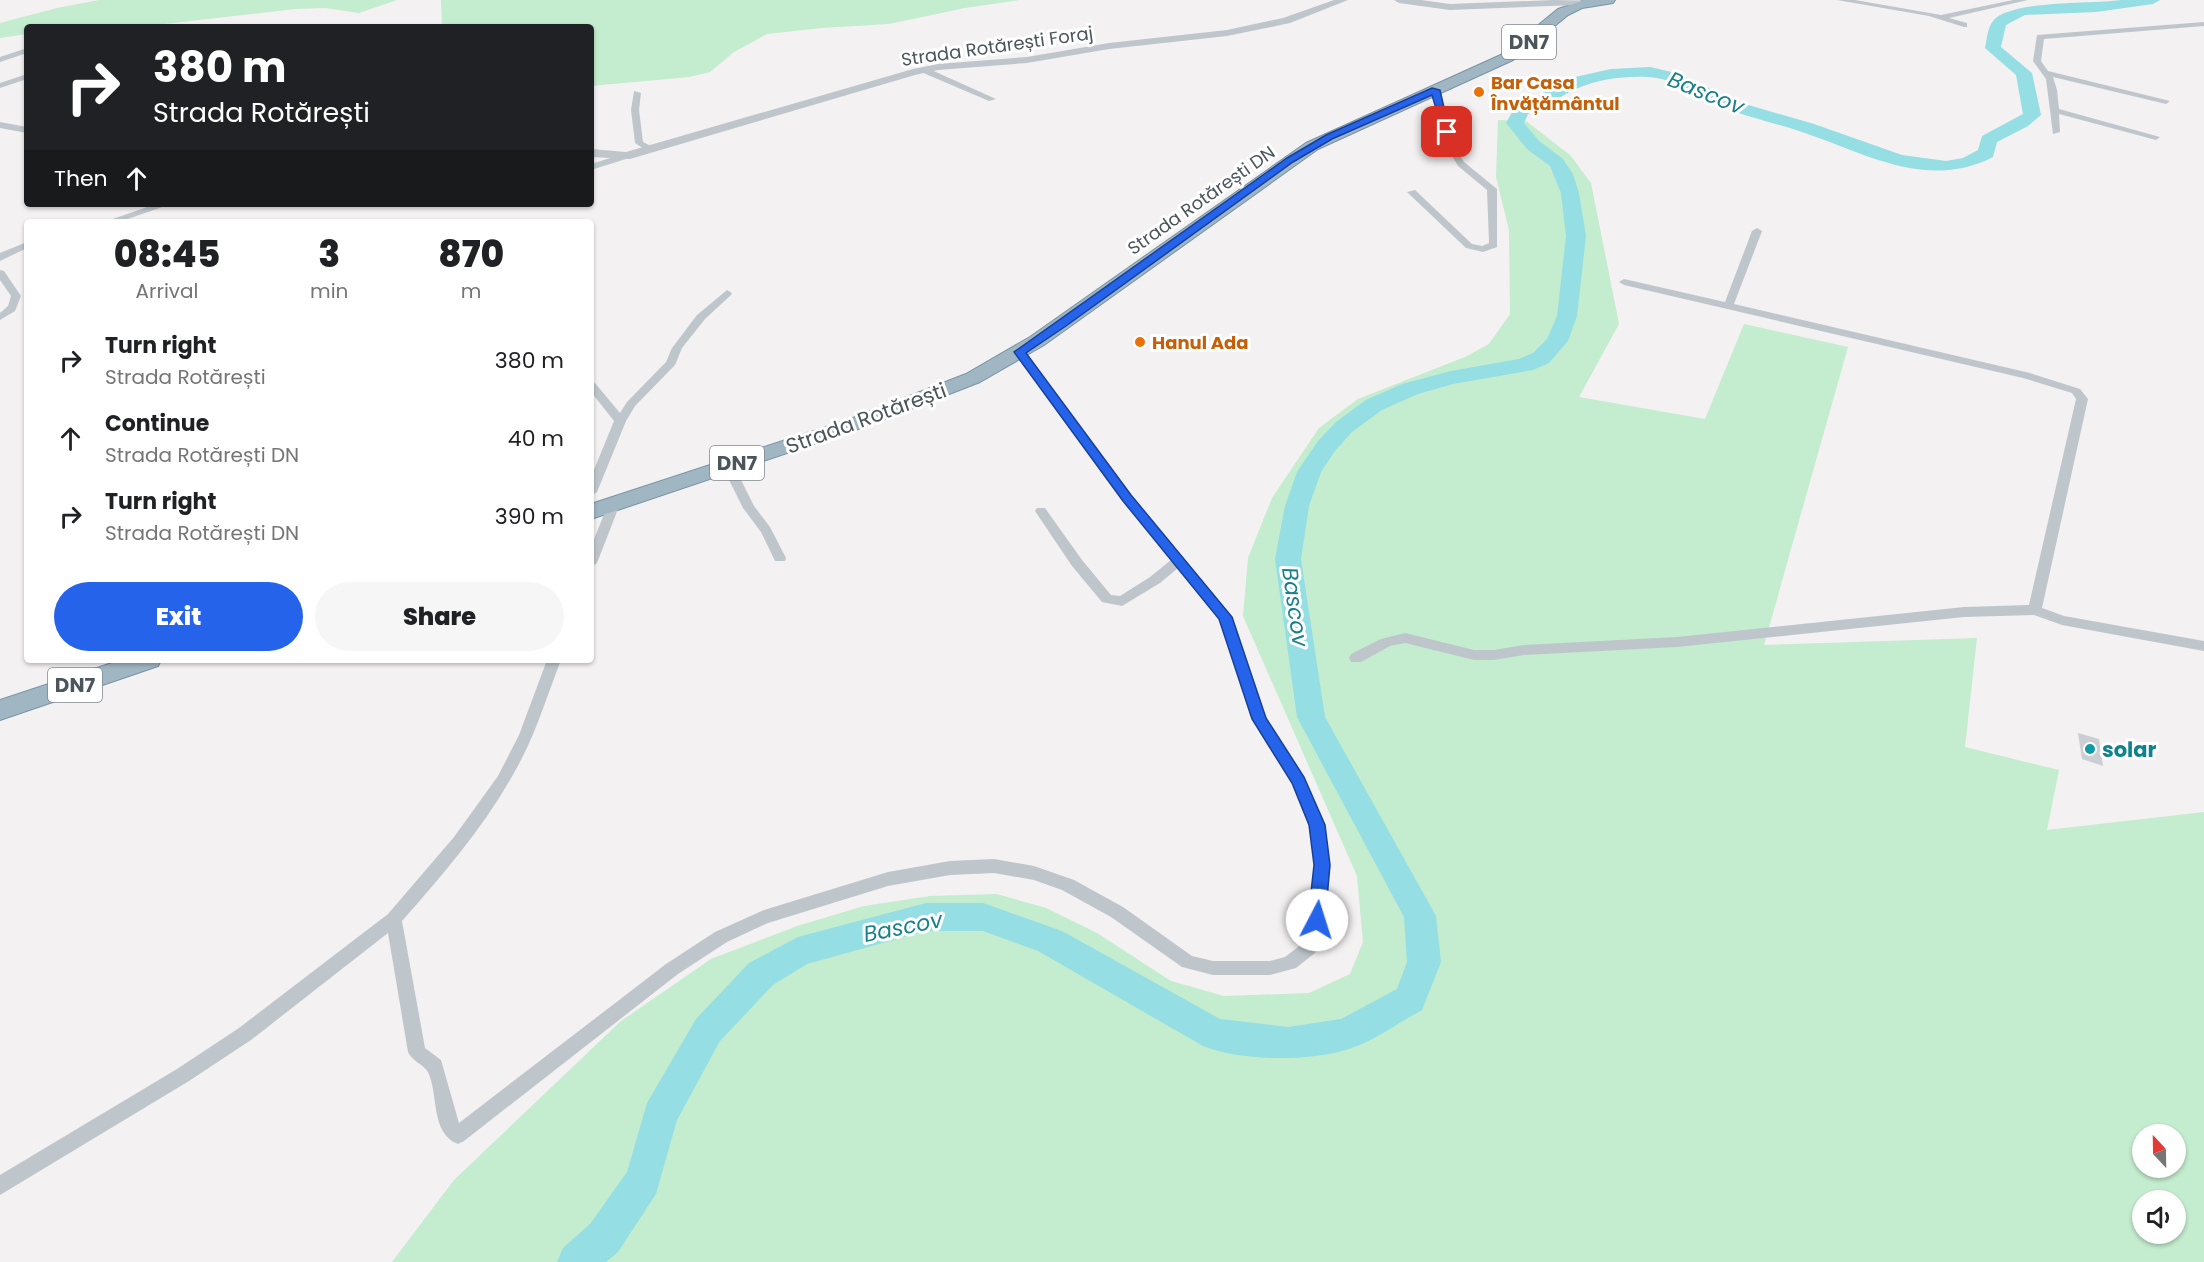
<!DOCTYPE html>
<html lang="en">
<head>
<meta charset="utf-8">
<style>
	body { margin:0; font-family:Poppins,sans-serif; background:#f6f6f6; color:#202124; height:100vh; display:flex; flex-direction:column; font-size:22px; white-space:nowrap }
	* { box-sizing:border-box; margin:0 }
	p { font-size:20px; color:#757577 }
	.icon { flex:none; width:33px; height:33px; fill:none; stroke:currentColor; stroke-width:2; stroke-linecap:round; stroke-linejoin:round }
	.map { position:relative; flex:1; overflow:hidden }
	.sheet { position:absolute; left:24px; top:219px; width:570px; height:444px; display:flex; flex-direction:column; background:#fff; border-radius:6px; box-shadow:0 2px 4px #0004 }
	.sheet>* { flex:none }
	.guide { position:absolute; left:24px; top:24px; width:570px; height:183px; border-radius:6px; box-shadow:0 2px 4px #0004; background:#202124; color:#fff; overflow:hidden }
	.needle { width:39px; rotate:338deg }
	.controls { position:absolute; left:2132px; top:1124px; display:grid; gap:12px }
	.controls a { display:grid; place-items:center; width:54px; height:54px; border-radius:50%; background:#fff; box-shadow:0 2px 4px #0004; font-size:30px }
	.pin { position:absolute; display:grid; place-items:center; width:51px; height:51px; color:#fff; margin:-26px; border-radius:12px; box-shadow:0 3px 9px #0006 }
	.me { position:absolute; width:66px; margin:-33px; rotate:5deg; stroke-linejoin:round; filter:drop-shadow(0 0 4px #0008) }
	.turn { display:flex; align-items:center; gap:21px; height:126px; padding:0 30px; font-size:27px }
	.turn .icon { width:78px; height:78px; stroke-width:2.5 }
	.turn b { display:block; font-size:42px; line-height:51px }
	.then { display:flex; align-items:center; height:57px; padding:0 30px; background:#0003; gap:12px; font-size:22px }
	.eta { display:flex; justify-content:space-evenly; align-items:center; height:102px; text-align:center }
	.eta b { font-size:36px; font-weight:800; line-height:42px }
	.cta { display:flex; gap:12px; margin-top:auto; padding:12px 30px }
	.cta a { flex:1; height:69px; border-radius:36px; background:#2563eb; color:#fff; font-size:24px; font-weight:800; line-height:69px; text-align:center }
	.cta a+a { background:#f6f6f6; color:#202124 }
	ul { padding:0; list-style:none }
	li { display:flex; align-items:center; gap:18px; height:78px; padding:0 30px }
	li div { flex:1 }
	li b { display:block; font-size:22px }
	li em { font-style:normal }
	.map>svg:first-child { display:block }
	.green { fill:#c4ecce; fill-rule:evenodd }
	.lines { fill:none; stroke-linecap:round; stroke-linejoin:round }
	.river { fill:#95dee4; fill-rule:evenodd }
	.building { fill:#cbced2 }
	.trunk-casing { stroke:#7894a6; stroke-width:2 }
	.minor { fill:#bec6cc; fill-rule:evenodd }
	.tertiary { fill:#bec6cc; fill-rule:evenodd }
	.trunk { fill:#a0b6c3; fill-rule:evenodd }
	.route { fill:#2563eb; stroke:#184099; stroke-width:1.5 }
	.food-dot { fill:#e8710a; stroke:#fff; stroke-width:2 }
	.culture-dot { fill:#0f9aa8; stroke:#fff; stroke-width:2 }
	.labels { text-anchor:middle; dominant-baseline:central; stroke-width:6; stroke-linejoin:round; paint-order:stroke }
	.far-street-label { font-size:18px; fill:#4a565c; stroke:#fff }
	.far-food-label { font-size:18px; font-weight:bold; fill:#c56008; stroke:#fff; text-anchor:start }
	.shield { fill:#fff; stroke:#80898d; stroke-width:1.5 }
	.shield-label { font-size:20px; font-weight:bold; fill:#4a565c }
	.street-label { font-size:21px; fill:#4a565c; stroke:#fff }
	.culture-label { font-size:21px; font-weight:bold; fill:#0d838f; stroke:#fff; text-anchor:start }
	.water-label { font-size:22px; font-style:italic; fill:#19818a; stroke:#fff }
</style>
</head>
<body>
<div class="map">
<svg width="2204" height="1262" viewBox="0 0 2204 1262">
	<rect width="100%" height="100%" fill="#f3f1f1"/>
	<!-- green -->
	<path class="green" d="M99,0H397L359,13L325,8L295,9L138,27H27V34L0,38V23L57,8Z
		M441,0H1019L965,8L889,24L821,28L767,34L734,52L710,72L689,77L591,86V27H442Z
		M1498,120L1526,121L1570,155L1591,183L1619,324L1579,397L1705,419L1744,324L1848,347L1764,645L1977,638L1965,747L2059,770L2047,830L2204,812V1262H392L454,1180L621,1021L711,959L797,926L864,906L930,896L997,894L1046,908L1097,933L1171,981L1224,996L1309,993L1350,974L1363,942L1357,876L1243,616L1248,558L1272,498L1319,428L1358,399L1465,357L1489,344L1510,314L1509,230L1496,177ZM2142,1134H2175V1167H2142ZM2142,1200H2175V1233H2142Z"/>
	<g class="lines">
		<!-- river -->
		<path class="river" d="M2121,0H2160L2153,4L2096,12L2025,15L2006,25L2001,47L2032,73L2041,115L2028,126L1997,142L1993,157C1927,191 1865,153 1802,132C1776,123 1749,118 1723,107C1699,97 1675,78 1648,77C1624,76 1598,79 1576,89C1560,96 1545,107 1528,114L1524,123L1539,141L1563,159L1573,174L1579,193L1586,236L1577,316L1568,341L1549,363L1533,370L1453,384L1418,394L1382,410L1352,432L1335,451L1321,472L1309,506L1301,559L1325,717L1436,916L1441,962L1422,1010C1398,1023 1374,1041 1349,1049C1310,1062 1240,1061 1203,1046L1038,951L983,931H926L807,964L773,985L720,1041L677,1120L656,1194L618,1252L606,1262H557L563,1248L590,1224L627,1172L647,1103L696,1019L749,963L798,937L926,903H983L1062,931L1220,1019L1288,1027L1341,1019L1397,989L1407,962L1404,917L1297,717L1275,559L1285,506L1297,472L1318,441L1336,422L1366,400L1402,384L1451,371L1519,359L1533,353L1547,339L1557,316L1566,236L1561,193L1550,166L1527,149L1506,123L1515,107L1575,77L1611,69L1650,67L1676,73L1745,104L1814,124L1902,155L1946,161L1963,158L1978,150L1982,136L2023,114L2016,75L1985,48C1987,39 1987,29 1993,21C2010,0 2093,4 2121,0Z"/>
	</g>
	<!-- building -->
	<path class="building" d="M2078,733L2099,739L2103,766L2082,759Z"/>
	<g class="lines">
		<defs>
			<path id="trunk" d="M1585,0H1615L1613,3L1582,8L1568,15L1513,60L1318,149L1044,345L980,382L867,426L591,519V504L853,418L966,374L1030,337L1306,143L1503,54L1558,9Z
				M121,660H161L158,666L0,720V700Z"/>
		</defs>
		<!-- trunk casing -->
		<use href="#trunk" class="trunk-casing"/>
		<!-- minor -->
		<path class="minor" d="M1837,0H1855L1941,15L2013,0H2028L1949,18L1967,23V27H1964L1929,16Z
			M2204,22V26L2044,39L2041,61L2048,71L2170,101L2166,104L2053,77L2057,90L2059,109L2160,137L2156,140L2059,114L2060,132L2053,134L2046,79L2033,61L2037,35Z
			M27,48V53L0,62V57Z
			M921,68H927L996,99L989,101L921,72Z
			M27,74V79L0,88V83Z
			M1432,88L1439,90L1456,149L1464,162L1497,189V247L1483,252L1466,248L1407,192L1415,190L1472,244L1482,246L1489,243L1487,190L1458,166L1448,149Z
			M634,91L641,93L639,110L643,142L653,147V151H647L635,143L631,110Z
			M626,153L630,156L629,158L591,170V164Z
			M156,204H171L119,222H104Z
			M1757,228L1762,231L1734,304L2030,373L2080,389L2088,399L2042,608L2064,616L2204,641V651L2062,625L2034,615L1964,617L1677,647L1524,655L1494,660H1474L1405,643L1390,646L1361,662H1351L1349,658L1351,654L1381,639L1405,633L1474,650H1494L1524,645L1677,637L1964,607L2029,605L2076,399L2072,393L2023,378L1624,285L1619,282L1624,279L1725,302L1752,231Z
			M27,242V248L0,261V253Z
			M0,270L4,271L21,296L15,311L0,320V313L8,306L11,296L0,280Z
			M727,290L732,293L731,295L705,319L682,348L675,365L635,406L626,421L597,492L591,496V477L614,421L591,392V382L595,383L620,413L627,402L666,362L672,348L697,315Z
			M1019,349L1023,350L1131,495L1233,617L1266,718L1304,777L1325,825L1330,865L1325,920L1315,953L1296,968L1270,975H1213L1182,967L1111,917L1062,890L1034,880L994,873L950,875L888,886L768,923L727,942L678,974L464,1141L458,1144C430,1133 439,1095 428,1072C423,1064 412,1061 408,1052L388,933L251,1040L189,1081L0,1195V1175L177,1069L239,1028L388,914L454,837L498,776L519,735L547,660H561C548,693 538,727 522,758C491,819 447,870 402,921L425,1048L441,1060L459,1123L666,964L715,932L764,910L888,872L950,861L994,859L1034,866L1074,880L1123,907L1192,956L1213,961H1270L1285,957L1302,944L1309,920L1314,865L1309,825L1292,783L1252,719L1220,619L1178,568L1160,583L1122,606L1102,602L1072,566L1035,511L1037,508H1045L1082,560L1111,595L1120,596L1150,577L1171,560L1123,501L1015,354L1014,352Z
			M728,462L734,466L754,506L770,527L786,558L785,561H775L761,532L743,508L722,466Z
			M614,500L620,504L597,563L591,567V547L608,504Z"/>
		<!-- tertiary -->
		<path class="tertiary" d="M1334,0H1348L1290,23L1227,36L1109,49L1027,63L938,70L915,75L630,159L591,157V149L626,152L913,69L938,64L1027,57L1109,43L1227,30L1283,18Z
			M1394,0H1421L1450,4L1553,0L1608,1L1603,4L1450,10L1399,3Z
			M0,122L27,127V133L0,128Z"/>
		<!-- trunk -->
		<use href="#trunk" class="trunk"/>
	</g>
	<!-- route -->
	<path class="route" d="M1432,88L1440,90L1450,134L1443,132L1432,95L1332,139L1293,162L1066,326L1026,353L1131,495L1232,617L1266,718L1304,777L1325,825L1330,865L1325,920L1322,925L1317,928L1311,925L1308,920L1314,865L1309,825L1292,783L1252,719L1219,619L1123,501L1014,352L1287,158L1326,135Z"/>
	<!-- markers -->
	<g class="food-dot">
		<circle cx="1479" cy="92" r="6"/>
		<circle cx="1140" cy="342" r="6"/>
	</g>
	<circle class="culture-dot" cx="2090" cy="749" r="6"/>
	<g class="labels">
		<!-- far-street labels -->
		<g class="far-street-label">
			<text transform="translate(997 46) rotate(-8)">Strada Rotărești Foraj</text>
			<text transform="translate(1201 200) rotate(-35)">Strada Rotărești DN</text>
		</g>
		<!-- far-food labels -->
		<g class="far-food-label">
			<text x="1491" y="82">Bar Casa<tspan x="1491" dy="21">Învățământul</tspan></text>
			<text x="1152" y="342">Hanul Ada</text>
		</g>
		<!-- shield labels -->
		<g class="shield">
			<rect x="1502" y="25" width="54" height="34" rx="4.5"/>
			<rect x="710" y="446" width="54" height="34" rx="4.5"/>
			<rect x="48" y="668" width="54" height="34" rx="4.5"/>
		</g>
		<g class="shield-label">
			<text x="1529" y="42">DN7</text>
			<text x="737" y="463">DN7</text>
			<text x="75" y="685">DN7</text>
		</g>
		<!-- street labels -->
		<g class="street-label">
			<text transform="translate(866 418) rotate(-20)">Strada Rotărești</text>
		</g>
		<!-- culture labels -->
		<g class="culture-label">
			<text x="2102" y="749">solar</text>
		</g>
		<!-- water labels -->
		<g class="water-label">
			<text transform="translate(1706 93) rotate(22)">Bascov</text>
			<text transform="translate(1295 607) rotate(82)">Bascov</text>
			<text transform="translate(903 927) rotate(-11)">Bascov</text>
		</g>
	</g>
</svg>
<div class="controls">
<a><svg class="needle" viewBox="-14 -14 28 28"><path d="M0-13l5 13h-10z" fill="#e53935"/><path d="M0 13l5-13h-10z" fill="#757577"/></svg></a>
<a><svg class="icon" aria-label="sound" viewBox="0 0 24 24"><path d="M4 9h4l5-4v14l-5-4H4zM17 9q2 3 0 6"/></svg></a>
</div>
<div class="pin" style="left:1447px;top:132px;background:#d93025"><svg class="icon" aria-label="arrive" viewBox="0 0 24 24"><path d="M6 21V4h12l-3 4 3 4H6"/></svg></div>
<svg class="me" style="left:1317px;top:920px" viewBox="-20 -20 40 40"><circle r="19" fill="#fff"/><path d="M0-13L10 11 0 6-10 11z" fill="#2563eb"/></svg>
<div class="guide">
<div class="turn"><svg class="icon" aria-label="right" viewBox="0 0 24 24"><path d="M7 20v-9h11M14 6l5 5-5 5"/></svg><div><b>380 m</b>Strada Rotărești</div></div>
<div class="then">Then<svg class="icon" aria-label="ahead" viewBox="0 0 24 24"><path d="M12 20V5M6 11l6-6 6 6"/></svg></div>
</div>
<section class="sheet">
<div class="eta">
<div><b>08:45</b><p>Arrival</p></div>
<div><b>3</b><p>min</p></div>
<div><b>870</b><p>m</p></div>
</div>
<ul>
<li><svg class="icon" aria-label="right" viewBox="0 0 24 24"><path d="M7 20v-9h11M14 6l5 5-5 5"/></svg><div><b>Turn right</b><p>Strada Rotărești</p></div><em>380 m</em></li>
<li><svg class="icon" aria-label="ahead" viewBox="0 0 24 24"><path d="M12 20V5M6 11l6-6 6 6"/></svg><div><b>Continue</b><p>Strada Rotărești DN</p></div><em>40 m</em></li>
<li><svg class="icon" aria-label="right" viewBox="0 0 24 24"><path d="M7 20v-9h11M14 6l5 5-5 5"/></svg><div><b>Turn right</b><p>Strada Rotărești DN</p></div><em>390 m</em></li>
</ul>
<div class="cta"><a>Exit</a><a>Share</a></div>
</section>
</div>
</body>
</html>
